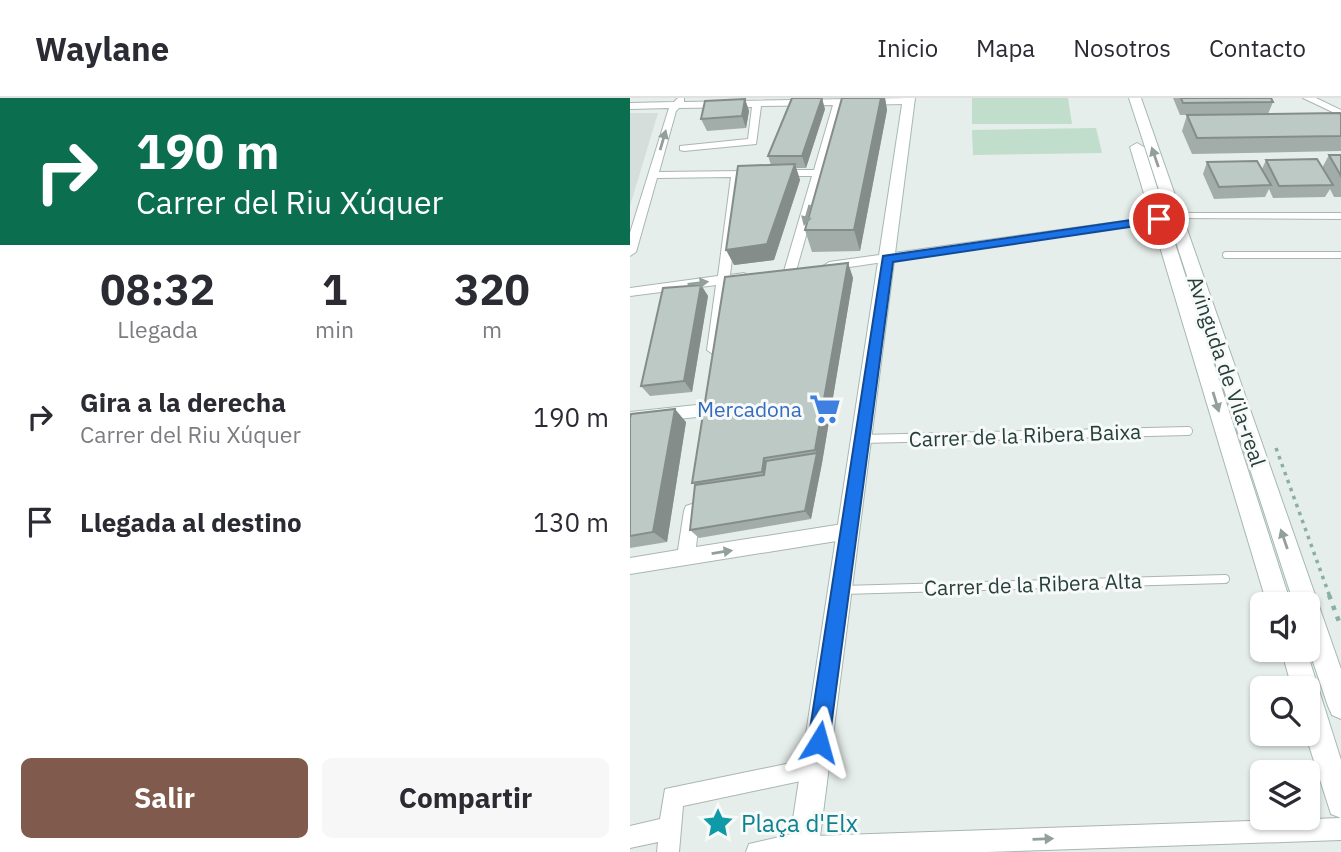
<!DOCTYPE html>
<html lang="es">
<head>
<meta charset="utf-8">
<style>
	body { margin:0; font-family:"IBM Plex Sans",sans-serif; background:#f7f7f7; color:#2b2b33; height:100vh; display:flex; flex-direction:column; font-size:26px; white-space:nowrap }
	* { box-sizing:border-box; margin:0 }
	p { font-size:23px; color:#7c7c81 }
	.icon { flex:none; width:38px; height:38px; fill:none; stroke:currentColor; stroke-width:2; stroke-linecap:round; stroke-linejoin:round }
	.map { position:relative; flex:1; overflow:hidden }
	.side { display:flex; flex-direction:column; background:#fff; width:630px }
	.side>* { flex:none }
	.banner { background:#0b6e4f; color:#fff; overflow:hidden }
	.controls { position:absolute; left:620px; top:494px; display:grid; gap:14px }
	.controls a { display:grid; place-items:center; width:70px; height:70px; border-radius:10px; background:#fff; box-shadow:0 2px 5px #0004; font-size:35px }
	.pin { position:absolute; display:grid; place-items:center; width:60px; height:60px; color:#fff; margin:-30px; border:4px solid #fff; border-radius:50%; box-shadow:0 2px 7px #0007 }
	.me { position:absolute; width:77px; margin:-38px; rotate:8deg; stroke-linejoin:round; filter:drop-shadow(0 0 5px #0008) }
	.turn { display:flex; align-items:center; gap:24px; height:147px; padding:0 21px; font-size:32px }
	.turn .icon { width:91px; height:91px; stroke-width:2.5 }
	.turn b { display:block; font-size:49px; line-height:60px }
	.eta { display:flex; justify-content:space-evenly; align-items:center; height:119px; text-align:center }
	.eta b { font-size:42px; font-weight:800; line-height:49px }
	.action { display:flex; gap:14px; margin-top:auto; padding:14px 21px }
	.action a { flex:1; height:80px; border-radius:10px; background:#805a4c; color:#fff; font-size:28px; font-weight:800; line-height:80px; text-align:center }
	.action a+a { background:#f7f7f7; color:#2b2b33 }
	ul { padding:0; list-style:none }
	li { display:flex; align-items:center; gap:21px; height:105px; padding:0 21px }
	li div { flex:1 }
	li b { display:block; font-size:26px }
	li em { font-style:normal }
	header { display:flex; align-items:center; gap:42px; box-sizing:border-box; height:98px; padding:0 35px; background:#fff; border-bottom:2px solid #e1e1e2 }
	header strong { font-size:33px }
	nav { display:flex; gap:38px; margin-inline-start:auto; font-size:24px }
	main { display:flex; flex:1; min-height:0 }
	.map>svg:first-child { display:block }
	.built { fill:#d5deda }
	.green { fill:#c1ddcb }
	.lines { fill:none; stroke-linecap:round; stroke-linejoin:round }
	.lane-far1-casing { stroke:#a9b6b2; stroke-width:8 }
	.lane-casing { stroke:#a9b6b2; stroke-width:10 }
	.street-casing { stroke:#a9b6b2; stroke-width:2 }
	.secondary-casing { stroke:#a5b9b4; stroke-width:2 }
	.path-far1 { stroke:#89afa6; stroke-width:3.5; stroke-dasharray:3.5 5; stroke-linecap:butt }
	.path { stroke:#89afa6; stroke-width:4.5; stroke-dasharray:4.5 7; stroke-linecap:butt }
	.lane-far1 { stroke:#fff; stroke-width:6 }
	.lane { stroke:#fff; stroke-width:8 }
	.street { fill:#fff; fill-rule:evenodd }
	.secondary { fill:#fff; fill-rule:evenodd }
	.wall { fill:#a2ada9 }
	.shaded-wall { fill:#848d89 }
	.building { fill:#bcc9c4; stroke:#848d89; stroke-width:2 }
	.oneway { fill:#929f9c }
	.route { fill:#1a73e8; stroke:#114b97; stroke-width:2 }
	.labels { text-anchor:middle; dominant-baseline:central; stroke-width:6; stroke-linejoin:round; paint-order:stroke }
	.street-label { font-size:21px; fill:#263f3a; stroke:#f7faf9 }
	.shop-label { font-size:21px; fill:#366cbe; stroke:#f7faf9; text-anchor:end }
	.near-culture-label { font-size:24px; fill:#0d838f; stroke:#f7faf9; text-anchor:start }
</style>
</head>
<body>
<header>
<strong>Waylane</strong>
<nav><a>Inicio</a><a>Mapa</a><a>Nosotros</a><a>Contacto</a></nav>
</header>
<main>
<section class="side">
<div class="banner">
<div class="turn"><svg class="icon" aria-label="right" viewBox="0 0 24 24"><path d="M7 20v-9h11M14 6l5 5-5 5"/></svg><div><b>190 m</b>Carrer del Riu Xúquer</div></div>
</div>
<div class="eta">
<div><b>08:32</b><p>Llegada</p></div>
<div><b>1</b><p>min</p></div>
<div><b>320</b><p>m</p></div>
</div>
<ul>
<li><svg class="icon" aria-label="right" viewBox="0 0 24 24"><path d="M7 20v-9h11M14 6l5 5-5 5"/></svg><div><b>Gira a la derecha</b><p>Carrer del Riu Xúquer</p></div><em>190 m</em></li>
<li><svg class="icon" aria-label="arrive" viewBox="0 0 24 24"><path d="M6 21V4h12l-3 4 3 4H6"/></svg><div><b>Llegada al destino</b></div><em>130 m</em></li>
</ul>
<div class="action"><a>Salir</a><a>Compartir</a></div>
</section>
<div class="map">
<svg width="711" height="754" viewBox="0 0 711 754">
	<rect width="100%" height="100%" fill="#e6eeeb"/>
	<!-- built -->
	<path class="built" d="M0,15H28L0,108Z"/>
	<!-- green -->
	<path class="green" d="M342,0H438L442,26H342Z
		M466,30L472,55L343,57L342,32Z"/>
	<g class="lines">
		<defs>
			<path id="lane-far1" d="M596,157H711"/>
			<path id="lane" d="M232,341L558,333
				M213,492L595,481"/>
			<path id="street" d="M48,0H54V4L279,0L284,3L279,6L213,7L166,173L160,177L154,173L182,78H148L143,75L148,72H184L203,7L131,8L126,46L54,53L50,52V48L118,41L122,9L49,10L46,13L29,74L115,73L120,76L112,79L100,177L114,175L120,179L118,182L99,185L91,252L84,257L77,252L86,187L0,198V190L88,178L101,79L27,80L6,154L0,158V135L39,10L0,11V5L44,4Z
				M673,0H686L711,12V18Z
				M545,115H711V121L541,120V116Z
				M529,118L535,121L533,123L199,172L193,168L199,164Z
				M76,306L83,312L76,318L0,326V314Z
				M62,406L68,408L70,413L66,449L219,425L225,428L227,433L225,438L219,441L0,476V460L48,452L54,413L56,408Z
				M185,660L192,663L195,670L192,677L185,680L53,708L49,754H27L28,744L0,750V728L30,721L35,691Z
				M711,720V742L356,754H116L119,746L175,733L183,738Z"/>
			<path id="secondary" d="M273,0H285L188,754H158Z
				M499,0H511L711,571V621L702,617L698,608L677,546V506H664Z
				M507,45L514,49L661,506H637L500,49Z
				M651,551H676L711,662V720L701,716L675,635L677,590H662Z"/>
		</defs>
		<!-- lane-far1 casing -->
		<use href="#lane-far1" class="lane-far1-casing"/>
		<!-- lane casing -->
		<use href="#lane" class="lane-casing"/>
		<!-- street casing -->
		<use href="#street" class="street-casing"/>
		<!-- secondary casing -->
		<use href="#secondary" class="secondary-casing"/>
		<!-- path-far1 -->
		<path class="path-far1" d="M646,350L700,499"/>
		<!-- path -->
		<path class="path" d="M699,497L711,529"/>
		<!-- lane-far1 -->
		<use href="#lane-far1" class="lane-far1"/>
		<!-- lane -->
		<use href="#lane" class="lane"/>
		<!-- street -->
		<use href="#street" class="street"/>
		<!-- secondary -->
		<use href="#secondary" class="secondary"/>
	</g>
	<!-- wall -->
	<path class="wall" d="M212,0H255L257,12L230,153L182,154L175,132Z
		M543,0H641L643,4L638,16L711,17V53L562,56L552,33L557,17L611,16L550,17Z
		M115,1L119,13L116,30L77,33L71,21Z
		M195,11L176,70H166L170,82L144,162L104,167L141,67L138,58Z
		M699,57H711V99H704L700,91L695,99L643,100L639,91L635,99L584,101L573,76L577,64L632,71L636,62L692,70Z
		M218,165L223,180L192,365L181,421L69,440L60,432L65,387L62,385Z
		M71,187L78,198L62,294L20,298L11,288Z
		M0,320L56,324L37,444L0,450Z"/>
	<!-- shaded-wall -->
	<path class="shaded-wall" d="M192,0L195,11L176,70L172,58Z
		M251,0H255L257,12L230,153L224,132Z
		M115,1L119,13L116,30L112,18Z
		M165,66L170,82L144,162L104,167L96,152Z
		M218,165L223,180L192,365L181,421L175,413L187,355L185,352Z
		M71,187L78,198L62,294L54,283Z
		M45,311L56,324L37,444L23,434Z
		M134,360L142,372L140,386L132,374Z"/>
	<!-- building -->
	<path class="building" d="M162,0H192L172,58H138Z
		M212,0H251L224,132H175Z
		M551,0H641L643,4L553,5Z
		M115,1L112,18L71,21L75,3Z
		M710,15L711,17V38L567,40L557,17Z
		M699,57H711V78Z
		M687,61L703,87L649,88L636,62Z
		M627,63L641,87L589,89L577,64Z
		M165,66L137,146L96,152L108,68Z
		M218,165L185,352L134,360L132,374L62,385L95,179Z
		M71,187L54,283L11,288L33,190Z
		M45,311L23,434L0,438V320L1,316Z
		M187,355L175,413L60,432L65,387L134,377L136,363Z"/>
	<!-- one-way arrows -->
	<defs><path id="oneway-solid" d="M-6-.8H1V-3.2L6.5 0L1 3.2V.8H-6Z" transform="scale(1.75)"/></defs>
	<g class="oneway">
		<use href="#oneway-solid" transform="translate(33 42) rotate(-74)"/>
		<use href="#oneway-solid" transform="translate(525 59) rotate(-109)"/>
		<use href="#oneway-solid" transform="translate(177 117) rotate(106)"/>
		<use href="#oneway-solid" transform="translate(68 185) rotate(-7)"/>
		<use href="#oneway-solid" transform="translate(586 304) rotate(73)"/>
		<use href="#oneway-solid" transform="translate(654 441) rotate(-109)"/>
		<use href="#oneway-solid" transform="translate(92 454) rotate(-9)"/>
		<use href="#oneway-solid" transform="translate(413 741) rotate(-2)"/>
	</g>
	<!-- route -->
	<path class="route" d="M529,118L535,121L533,124L263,164L199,644L196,651L189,655L181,651L178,644L253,158Z"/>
	<!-- icons -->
	<defs>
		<symbol id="supermarket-bare" viewBox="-9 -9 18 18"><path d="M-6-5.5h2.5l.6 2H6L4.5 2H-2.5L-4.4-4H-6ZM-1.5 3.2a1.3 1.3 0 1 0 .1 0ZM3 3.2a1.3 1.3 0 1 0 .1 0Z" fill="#3f7fe0" stroke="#f7faf9" stroke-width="2.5" paint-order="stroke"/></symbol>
		<symbol id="sight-bare" viewBox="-9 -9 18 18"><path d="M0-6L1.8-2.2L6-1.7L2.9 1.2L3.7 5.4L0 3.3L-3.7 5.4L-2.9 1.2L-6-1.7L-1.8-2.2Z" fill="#0f9aa8" stroke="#f7faf9" stroke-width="2.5" paint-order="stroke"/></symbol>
	</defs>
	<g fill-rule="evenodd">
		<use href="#supermarket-bare" x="173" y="289" width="44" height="44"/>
		<use href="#sight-bare" x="66" y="703" width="44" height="44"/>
	</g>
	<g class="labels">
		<!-- street labels -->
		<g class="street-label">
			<text transform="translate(597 273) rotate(71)">Avinguda de Vila-real</text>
			<text transform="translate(395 337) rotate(-2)">Carrer de la Ribera Baixa</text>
			<text transform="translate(403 486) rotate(-2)">Carrer de la Ribera Alta</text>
		</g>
		<!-- shop labels -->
		<g class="shop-label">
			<text x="172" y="311">Mercadona</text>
		</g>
		<!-- near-culture labels -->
		<g class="near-culture-label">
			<text x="111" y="725">Plaça d'Elx</text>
		</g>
	</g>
</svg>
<div class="controls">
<a><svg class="icon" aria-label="sound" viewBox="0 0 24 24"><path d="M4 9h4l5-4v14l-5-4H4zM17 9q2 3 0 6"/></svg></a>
<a><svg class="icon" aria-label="search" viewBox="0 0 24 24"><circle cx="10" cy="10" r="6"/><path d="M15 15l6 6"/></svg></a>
<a><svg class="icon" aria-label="layers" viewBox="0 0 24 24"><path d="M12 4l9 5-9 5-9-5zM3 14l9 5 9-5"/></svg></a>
</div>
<div class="pin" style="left:529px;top:121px;background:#d93025"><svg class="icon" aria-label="arrive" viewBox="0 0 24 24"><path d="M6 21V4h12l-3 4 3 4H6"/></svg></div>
<svg class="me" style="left:189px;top:644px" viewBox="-20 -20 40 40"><path d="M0-17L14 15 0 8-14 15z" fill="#1a73e8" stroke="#fff" stroke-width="4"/></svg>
</div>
</main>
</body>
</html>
